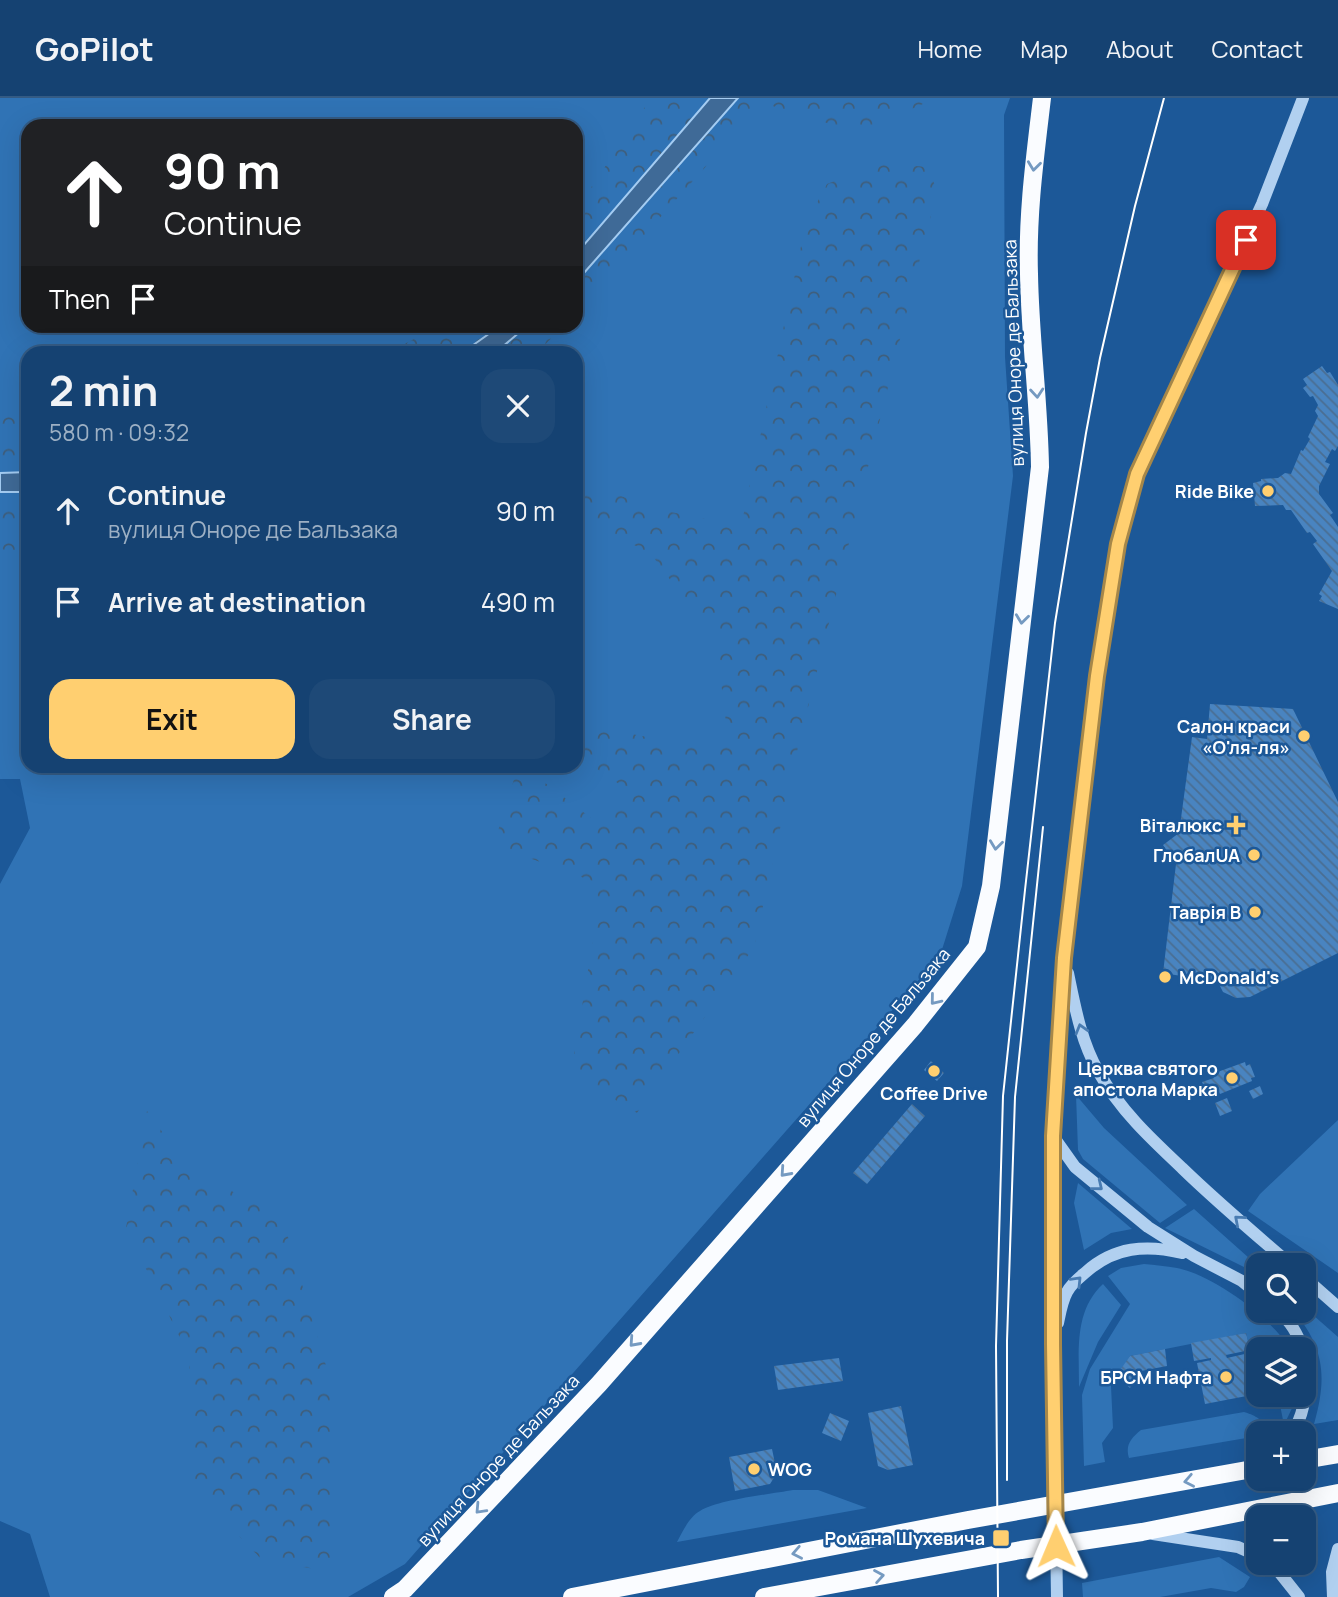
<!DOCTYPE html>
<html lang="en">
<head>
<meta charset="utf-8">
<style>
	body { margin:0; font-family:Manrope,sans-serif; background:#1e4977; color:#f1f3f6; height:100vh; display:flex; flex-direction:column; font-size:26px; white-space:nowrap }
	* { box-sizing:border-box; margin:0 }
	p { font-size:23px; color:#9db0c4 }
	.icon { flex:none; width:38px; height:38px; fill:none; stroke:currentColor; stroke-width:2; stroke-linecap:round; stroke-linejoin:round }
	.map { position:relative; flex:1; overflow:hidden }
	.drawer { position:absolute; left:21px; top:248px; width:562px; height:427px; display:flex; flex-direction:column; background:#154272; border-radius:21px; box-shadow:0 7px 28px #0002,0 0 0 2px #345b84 }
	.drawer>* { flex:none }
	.banner { position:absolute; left:21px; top:21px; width:562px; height:214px; border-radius:21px; box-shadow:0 7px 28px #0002,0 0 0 2px #345b84; background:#202124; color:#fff; overflow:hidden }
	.buttons { position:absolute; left:1246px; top:1155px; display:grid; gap:14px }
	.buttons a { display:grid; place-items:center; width:70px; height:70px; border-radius:14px; background:#154272; box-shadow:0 7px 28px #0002,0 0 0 2px #345b84; font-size:35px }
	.pin { position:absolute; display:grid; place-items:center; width:60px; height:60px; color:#fff; margin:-30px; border-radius:14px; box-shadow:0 4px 10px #0006 }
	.me { position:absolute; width:77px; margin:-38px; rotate:359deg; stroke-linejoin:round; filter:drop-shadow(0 0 5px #0008) }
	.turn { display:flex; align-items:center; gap:24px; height:147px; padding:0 28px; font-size:32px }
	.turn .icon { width:91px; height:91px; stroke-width:2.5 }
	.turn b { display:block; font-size:49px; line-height:60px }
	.then { display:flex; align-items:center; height:66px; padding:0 28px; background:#0003; gap:14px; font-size:26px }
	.round { display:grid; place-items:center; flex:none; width:74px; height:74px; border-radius:21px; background:#1e4977 }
	.summary { display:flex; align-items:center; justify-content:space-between; height:119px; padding:0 28px }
	h1 { font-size:42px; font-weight:700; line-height:52px }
	.action { display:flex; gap:14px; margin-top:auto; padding:14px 28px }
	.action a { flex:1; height:80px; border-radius:21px; background:#ffcf70; color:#111; font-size:28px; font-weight:700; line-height:80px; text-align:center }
	.action a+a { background:#1e4977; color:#f1f3f6 }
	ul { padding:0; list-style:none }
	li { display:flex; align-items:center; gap:21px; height:91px; padding:0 28px }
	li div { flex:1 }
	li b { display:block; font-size:26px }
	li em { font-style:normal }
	header { display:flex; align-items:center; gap:42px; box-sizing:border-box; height:98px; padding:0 35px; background:#154272; border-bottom:2px solid #345b84 }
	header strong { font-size:33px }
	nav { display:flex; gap:38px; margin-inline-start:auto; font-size:24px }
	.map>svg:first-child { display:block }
	.green { fill:#3073b5; fill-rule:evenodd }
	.forest { fill:url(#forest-crowns) }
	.water { fill:#3f6a97; stroke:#a4ccf2; stroke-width:2 }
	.building { fill:url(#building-back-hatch) }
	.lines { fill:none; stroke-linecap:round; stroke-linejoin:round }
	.minor { stroke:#b1d0f0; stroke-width:12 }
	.major { stroke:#fafcff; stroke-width:18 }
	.tram { stroke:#fff; stroke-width:2 }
	.minor-bridge { stroke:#b1d0f0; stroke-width:12 }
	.oneway { stroke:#759ac1 }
	.oneway2 { stroke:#497cb2 }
	.route-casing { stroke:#a68749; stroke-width:18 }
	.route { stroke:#ffcf70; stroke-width:12 }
	.poi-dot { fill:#ffcf70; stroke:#1c5898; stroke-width:2.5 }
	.labels { text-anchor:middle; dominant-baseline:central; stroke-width:5; stroke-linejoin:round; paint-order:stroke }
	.street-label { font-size:18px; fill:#fff; stroke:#1c5898 }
	.poi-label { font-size:18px; font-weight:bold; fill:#fff; stroke:#1c5898; text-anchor:end }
</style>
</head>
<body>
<header>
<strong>GoPilot</strong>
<nav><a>Home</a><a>Map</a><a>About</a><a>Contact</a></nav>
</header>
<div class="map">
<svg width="1338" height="1499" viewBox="0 0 1338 1499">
	<defs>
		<pattern id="forest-crowns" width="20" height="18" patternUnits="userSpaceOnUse" patternTransform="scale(1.75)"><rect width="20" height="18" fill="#3073b5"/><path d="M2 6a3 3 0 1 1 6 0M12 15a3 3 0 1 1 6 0" fill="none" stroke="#3f5e7b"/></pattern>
		<pattern id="building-back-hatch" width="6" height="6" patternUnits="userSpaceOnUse" patternTransform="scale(1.75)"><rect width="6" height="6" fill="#4984c0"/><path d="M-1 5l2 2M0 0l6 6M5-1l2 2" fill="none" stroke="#4a6e92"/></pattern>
	</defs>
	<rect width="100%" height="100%" fill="#1c5898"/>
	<!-- green -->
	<path class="green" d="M0,0H1010L1004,17L1005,259L1013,378L962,788L940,858L405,1466L348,1499H50L30,1436L0,1423V786L30,730L20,681H0ZM28,28H576V228H28ZM28,256H576V668H28Z
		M1076,997L1104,1030L1187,1107L1160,1125L1083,1061L1078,1052Z
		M1338,1022V1175L1248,1113L1260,1096Z
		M1078,1085L1132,1131L1111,1135L1084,1152L1074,1105Z
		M1194,1111L1258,1168V1180L1244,1169L1165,1130Z
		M1144,1166C1155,1167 1166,1168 1177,1170C1213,1177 1272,1220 1290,1251H1258V1258L1250,1252L1246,1235L1130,1258L1111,1288L1113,1330L1102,1345L1105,1364L1084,1368L1082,1297L1090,1271L1130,1206L1108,1178L1121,1170Z
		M1103,1186L1121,1207L1098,1244L1079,1289C1079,1252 1074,1213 1103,1186Z
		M1304,1209L1338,1239V1322L1314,1326C1327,1280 1325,1251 1294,1213H1304Z
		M1278,1297H1295L1294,1306L1284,1327Z
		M1244,1314C1254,1317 1267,1322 1263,1335H1258V1338L1129,1360C1125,1347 1131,1340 1141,1332Z
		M793,1392H818L867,1410L677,1444C683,1433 689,1419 700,1413C717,1402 771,1396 793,1392Z
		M1219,1459L1250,1479L1244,1489L1236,1494L1211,1490L1160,1499H1083L1082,1485Z"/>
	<!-- forest -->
	<path class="forest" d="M651,0H936L859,35L763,5L576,213V112Z
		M879,65L928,69L937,93L798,649L754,849L637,1015L571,975L599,806L595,784L510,753L497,736L516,675L540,681L599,726L631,694L576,657V625L713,652L727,633L716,543L651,456L576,416V387L586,385L656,411L741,428L806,125L827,86Z
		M439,228H563L537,255L385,256Z
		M28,303V478L0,448V306Z
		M147,1013L187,1068L283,1122L332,1288V1474L262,1462L194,1390L189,1258L126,1130Z"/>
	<!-- water -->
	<path class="water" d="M710,0H738L576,184V156Z
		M500,228H527L495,255H462Z
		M28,374V394H0V375Z"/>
	<!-- building -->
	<path class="building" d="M1322,268L1327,275L1330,274L1338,287V348L1335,353L1332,351L1325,364L1330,366L1319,388V396L1333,415L1330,417L1338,429V511L1319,503L1322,498L1319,496L1332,473L1313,446L1317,443L1310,434L1307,435L1291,412H1286L1283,407L1255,408L1253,385L1261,383V381L1278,380L1285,375L1291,376L1301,352L1303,353L1310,341L1308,339L1318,318L1315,313L1318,307L1313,298L1310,299L1303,290L1307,287L1303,281Z
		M1210,606L1293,611L1338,704V855L1250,899L1236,900L1223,894L1218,884L1163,875L1176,766L1163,747L1179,735L1192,639L1207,641Z
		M931,963L944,975L937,983L924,972Z
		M1245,964L1246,968L1250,966L1255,979L1251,980L1252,983L1220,996L1218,992L1207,997L1202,984L1214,980L1212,976Z
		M1260,988L1263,996L1253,1001L1249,993Z
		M1227,1000L1232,1013L1220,1018L1215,1005Z
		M912,1006L925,1018L867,1086L853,1075Z
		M1246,1235L1250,1252L1226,1257L1227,1260L1249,1255L1257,1296L1205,1306L1197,1265L1211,1262V1260L1194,1263L1191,1245Z
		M1165,1251L1167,1268L1141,1273L1130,1290L1116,1278L1130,1258Z
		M839,1260L843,1283L778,1292L774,1268Z
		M901,1308L913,1367L888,1372L878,1368L868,1315Z
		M830,1315L849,1323L841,1343L822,1335Z
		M772,1351L777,1375L770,1386L735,1393L729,1359Z"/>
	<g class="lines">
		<!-- minor -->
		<path class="minor" d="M1068,875C1075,909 1081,943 1098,973C1120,1012 1150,1040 1182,1070C1217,1104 1254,1135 1291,1167
			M1053,1038L1075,1069L1148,1129L1194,1158L1242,1183L1258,1196
			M1304,1179L1338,1209
			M1278,1213C1291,1224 1297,1235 1303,1251
			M1058,1225C1060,1215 1062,1203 1067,1194C1071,1186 1079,1180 1086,1174C1114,1149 1146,1146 1182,1155
			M1053,1246V1038L1064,860L1097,578L1118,446L1137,376L1262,106L1303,0
			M1293,1335C1307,1309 1309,1283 1304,1253
			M1153,1436L1238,1449L1258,1458
			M1272,1465L1299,1499
			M1333,1499L1332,1474L1338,1451"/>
		<!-- major -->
		<path class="major" d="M1304,1362L1338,1356
			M393,1499L405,1491L599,1286L915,927L977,849L991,788L1040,369C1039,304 1030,240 1029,176C1027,117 1035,59 1042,0
			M572,1499L968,1422L1258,1370
			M764,1499L1021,1452L1142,1434L1338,1395"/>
		<!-- tram -->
		<path class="tram" d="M1007,1382V1243L1015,999L1043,729
			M998,1499L996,1248L1003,998L1025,792L1055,525L1086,335L1100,260L1135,108L1164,0"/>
		<!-- minor-bridge -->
		<path class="minor-bridge" d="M1053,1246L1057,1499"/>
	</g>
	<!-- one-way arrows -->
	<defs><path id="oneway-chevron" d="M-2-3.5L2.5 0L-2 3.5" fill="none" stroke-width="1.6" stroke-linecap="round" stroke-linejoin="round" transform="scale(1.75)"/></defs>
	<g class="oneway">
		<use href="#oneway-chevron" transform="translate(1034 68) rotate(97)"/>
		<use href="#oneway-chevron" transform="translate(1037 295) rotate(85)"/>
		<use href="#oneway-chevron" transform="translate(1022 521) rotate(97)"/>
		<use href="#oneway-chevron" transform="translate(996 747) rotate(97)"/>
		<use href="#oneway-chevron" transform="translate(935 902) rotate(129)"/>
		<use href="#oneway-chevron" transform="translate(785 1074) rotate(132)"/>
		<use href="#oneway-chevron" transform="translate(634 1244) rotate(132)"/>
		<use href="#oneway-chevron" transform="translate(1189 1383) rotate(169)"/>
		<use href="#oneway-chevron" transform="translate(480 1411) rotate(133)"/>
		<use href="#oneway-chevron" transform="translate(797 1455) rotate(169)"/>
		<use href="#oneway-chevron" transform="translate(879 1478) rotate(-10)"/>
	</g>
	<g class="oneway2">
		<use href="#oneway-chevron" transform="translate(1081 931) rotate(-106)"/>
		<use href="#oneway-chevron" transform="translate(1098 1088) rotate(39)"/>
		<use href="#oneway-chevron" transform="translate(1239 1122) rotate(-139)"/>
		<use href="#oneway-chevron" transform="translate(1077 1183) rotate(-46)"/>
	</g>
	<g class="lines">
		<defs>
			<path id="route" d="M1056,1448L1053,1246V1038L1064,860L1097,578L1118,446L1137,376L1246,142"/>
		</defs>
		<!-- route casing -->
		<use href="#route" class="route-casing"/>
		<!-- route -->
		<use href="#route" class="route"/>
	</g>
	<!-- markers -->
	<g class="poi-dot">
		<circle cx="1268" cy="393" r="7"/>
		<circle cx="1304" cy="638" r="7"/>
		<path d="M1232.5 716.5h7v7h7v7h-7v7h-7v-7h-7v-7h7z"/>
		<circle cx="1254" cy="757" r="7"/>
		<circle cx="1255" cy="814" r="7"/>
		<circle cx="1165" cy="879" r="7"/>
		<circle cx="934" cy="973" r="7"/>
		<circle cx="1232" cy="980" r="7"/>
		<circle cx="1226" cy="1279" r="7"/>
		<circle cx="754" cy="1371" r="7"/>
		<rect x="992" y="1431" width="18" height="18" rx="3.5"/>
	</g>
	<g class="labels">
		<!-- street labels -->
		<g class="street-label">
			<text transform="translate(1013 255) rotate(-92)">вулиця Оноре де Бальзака</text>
			<text transform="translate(873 939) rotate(-50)">вулиця Оноре де Бальзака</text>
			<text transform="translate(498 1362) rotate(-47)">вулиця Оноре де Бальзака</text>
		</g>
		<!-- poi labels -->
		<g class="poi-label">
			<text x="1254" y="393">Ride Bike</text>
			<text x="1290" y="628">Салон краси<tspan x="1290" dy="21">«О'ля-ля»</tspan></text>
			<text x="1222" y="727">Віталюкс</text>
			<text x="1240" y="757">ГлобалUA</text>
			<text x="1241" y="814">Таврія В</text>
			<text x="1179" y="879" text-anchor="start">McDonald's</text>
			<text x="1218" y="970">Церква святого<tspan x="1218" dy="21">апостола Марка</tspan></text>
			<text x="934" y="995" text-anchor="middle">Coffee Drive</text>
			<text x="1212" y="1279">БРСМ Нафта</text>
			<text x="768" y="1371" text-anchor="start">WOG</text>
			<text x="985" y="1440">Романа Шухевича</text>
		</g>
	</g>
</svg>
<div class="buttons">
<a><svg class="icon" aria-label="search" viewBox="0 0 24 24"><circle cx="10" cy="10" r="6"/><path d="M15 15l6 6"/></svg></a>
<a><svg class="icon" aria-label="layers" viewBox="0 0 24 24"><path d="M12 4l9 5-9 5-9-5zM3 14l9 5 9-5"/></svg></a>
<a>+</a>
<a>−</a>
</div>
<div class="pin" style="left:1246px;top:142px;background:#d93025"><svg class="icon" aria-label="arrive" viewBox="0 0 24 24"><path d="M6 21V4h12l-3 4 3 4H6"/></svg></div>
<svg class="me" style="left:1056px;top:1448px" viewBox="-20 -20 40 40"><path d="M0-17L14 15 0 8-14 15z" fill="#ffcf70" stroke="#fff" stroke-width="4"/></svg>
<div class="banner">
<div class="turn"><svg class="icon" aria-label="ahead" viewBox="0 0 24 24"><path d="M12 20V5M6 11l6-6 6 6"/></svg><div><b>90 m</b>Continue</div></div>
<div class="then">Then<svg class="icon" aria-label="arrive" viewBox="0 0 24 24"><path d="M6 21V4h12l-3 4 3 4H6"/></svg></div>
</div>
<section class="drawer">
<div class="summary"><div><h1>2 min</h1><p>580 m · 09:32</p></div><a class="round"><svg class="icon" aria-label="close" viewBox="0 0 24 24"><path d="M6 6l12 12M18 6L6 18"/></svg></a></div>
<ul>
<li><svg class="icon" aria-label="ahead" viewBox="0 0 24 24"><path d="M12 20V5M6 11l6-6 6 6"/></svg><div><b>Continue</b><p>вулиця Оноре де Бальзака</p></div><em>90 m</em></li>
<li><svg class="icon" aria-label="arrive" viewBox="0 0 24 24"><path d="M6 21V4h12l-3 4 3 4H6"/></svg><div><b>Arrive at destination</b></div><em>490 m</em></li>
</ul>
<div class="action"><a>Exit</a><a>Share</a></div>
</section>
</div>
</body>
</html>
